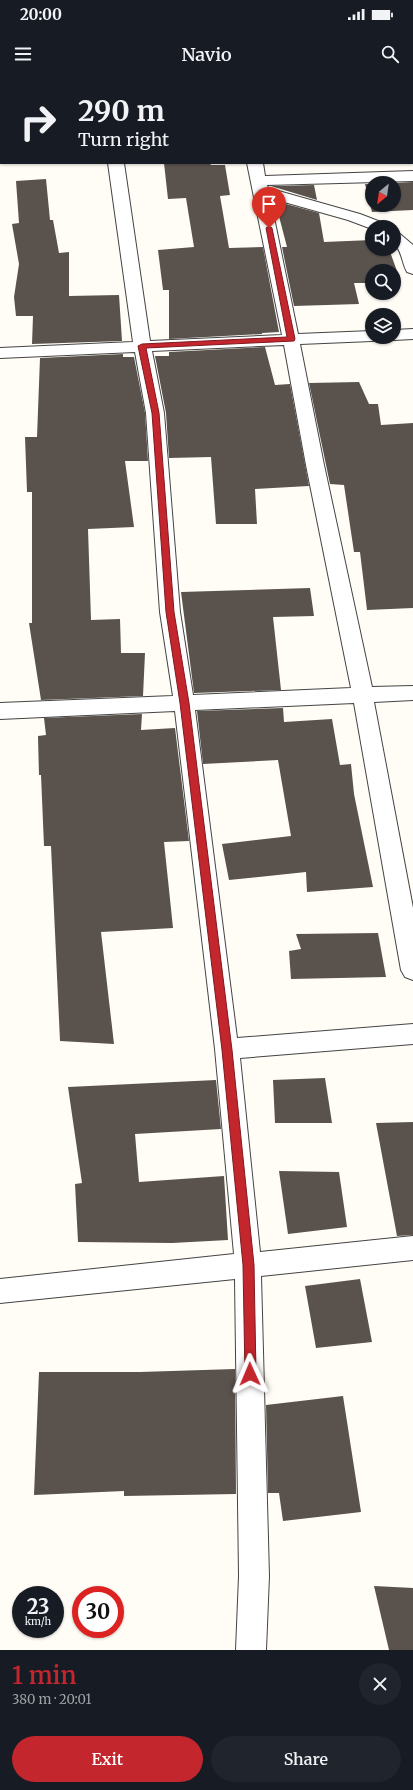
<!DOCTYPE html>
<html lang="en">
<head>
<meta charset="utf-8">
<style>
	body { margin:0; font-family:Merriweather,serif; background:#20242c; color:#f1f3f6; height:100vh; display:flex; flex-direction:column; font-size:15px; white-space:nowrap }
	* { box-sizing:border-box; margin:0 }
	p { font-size:13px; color:#9ea1a6 }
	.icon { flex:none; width:22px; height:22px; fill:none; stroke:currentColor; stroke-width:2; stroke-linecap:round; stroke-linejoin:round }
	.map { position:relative; height:1570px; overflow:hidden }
	.panel { display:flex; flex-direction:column; background:#171b24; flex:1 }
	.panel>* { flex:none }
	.hud { position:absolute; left:0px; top:0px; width:413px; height:84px; box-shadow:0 1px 3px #0004; background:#171b24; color:#f1f3f6; overflow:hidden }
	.needle { width:26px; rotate:209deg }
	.tools { position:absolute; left:365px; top:96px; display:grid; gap:8px }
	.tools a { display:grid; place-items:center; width:36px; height:36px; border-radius:50%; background:#171b24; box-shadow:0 1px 3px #0004; font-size:20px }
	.speed { position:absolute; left:12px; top:1506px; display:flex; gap:8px; font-size:20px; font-weight:700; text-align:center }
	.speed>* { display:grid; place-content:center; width:52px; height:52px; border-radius:50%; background:#171b24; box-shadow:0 1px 3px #0004; line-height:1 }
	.speed small { font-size:10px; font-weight:400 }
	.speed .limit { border:6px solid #d22; background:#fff; color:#111 }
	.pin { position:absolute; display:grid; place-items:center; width:34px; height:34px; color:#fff; margin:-41px -17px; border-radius:50% 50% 50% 0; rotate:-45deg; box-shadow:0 0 4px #0007 }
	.pin .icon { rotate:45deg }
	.me { position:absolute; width:44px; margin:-22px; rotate:359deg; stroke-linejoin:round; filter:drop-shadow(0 0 3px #0008) }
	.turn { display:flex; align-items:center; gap:14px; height:84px; padding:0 12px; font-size:18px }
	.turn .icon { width:52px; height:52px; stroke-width:2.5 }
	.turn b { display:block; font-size:28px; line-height:34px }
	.round { display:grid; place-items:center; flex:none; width:42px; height:42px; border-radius:21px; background:#20242c }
	.summary { display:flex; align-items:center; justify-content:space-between; height:68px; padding:0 12px }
	h1 { font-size:24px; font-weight:600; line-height:30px; color:#c4262e }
	.action { display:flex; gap:8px; margin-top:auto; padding:8px 12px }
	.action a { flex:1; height:46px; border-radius:24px; background:#c4262e; color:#fff; font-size:16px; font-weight:600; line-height:46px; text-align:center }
	.action a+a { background:#20242c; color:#f1f3f6 }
	.status { display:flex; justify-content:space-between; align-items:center; height:28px; padding:0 20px; background:#171b24; direction:ltr }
	.status svg { height:11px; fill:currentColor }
	header { display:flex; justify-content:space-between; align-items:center; height:52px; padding:0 12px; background:#171b24; font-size:18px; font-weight:600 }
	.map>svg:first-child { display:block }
	.building { fill:#5a524d }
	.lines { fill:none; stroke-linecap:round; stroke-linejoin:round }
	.street-casing { stroke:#444; stroke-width:2 }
	.street { fill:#fff; fill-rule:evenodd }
	.route { fill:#c4262e; stroke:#7f191e }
</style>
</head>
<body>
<div class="status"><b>20:00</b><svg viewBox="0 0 49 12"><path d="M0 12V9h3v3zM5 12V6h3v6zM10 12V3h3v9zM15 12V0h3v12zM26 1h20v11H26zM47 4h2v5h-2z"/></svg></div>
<header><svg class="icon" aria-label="menu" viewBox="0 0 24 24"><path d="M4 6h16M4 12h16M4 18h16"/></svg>Navio<svg class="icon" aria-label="search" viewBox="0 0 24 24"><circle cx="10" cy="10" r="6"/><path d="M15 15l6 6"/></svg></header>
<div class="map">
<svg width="413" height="1570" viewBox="0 0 413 1570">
	<rect width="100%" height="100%" fill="#fffdf5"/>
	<!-- building -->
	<path class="building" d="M164,83H210L211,85H225L230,115L220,116L229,168L263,167L279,252L262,253V254L169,259V210H163L158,170L194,167L186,118L168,119Z
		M46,99L50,140H53L59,173L69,172V216L119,215L122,261L32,264L33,236H16L14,217L19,184L12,144L19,143L16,101Z
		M413,102V130L372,132L365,104H372V125H394V103Z
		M314,105L317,120L271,106H280Z
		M275,121L319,133L324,162L372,160V169H389L401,202H394V191H372V203H354L359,224L294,226L282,167H287Z
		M265,267L275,305L290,304L309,406L255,409L257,444H216L211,377L169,378L166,333L155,276H169V272Z
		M123,274V277H134L145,333L148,381H125L134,447L88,449L91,540L120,539L121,573H145L143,616L41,620L29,543H32V412H27L25,357H37L40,278Z
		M359,302L369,324H378L381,345L413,343V528L367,530L360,472H354L344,405L330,404L309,303Z
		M310,508L314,536L273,537L281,610L194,613L181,512Z
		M283,628L284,642L332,639L340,685L351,684L354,714L373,807L307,812L306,792L229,800L222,764L291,756L278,680L203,684L197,631Z
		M142,634L141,650L175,648L189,761L164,762L173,848L101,852L114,964L60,961L51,766H44L41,695H39L38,656L46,655L44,638Z
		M378,853L386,897L291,899L289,871L301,869L296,854Z
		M325,998L332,1043H275L273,1000Z
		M216,1000L221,1049L135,1054L139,1102L224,1096L228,1160L172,1163L78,1162L75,1104L82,1103L68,1007Z
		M413,1042V1155L397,1156L376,1043Z
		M279,1091L339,1092L347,1147L288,1154Z
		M360,1199L372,1262L316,1268L305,1206Z
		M235,1289L236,1414L124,1416V1411L34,1415L39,1292H140Z
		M343,1316L361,1432L283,1441L279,1413H268L266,1325Z
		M374,1506L413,1508V1570H389Z"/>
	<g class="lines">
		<defs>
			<path id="street" d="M232,0H246V1H232Z
				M356,0H370V1H356Z
				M406,0H413V6L412,1Z
				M0,15H1V23H0Z
				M108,83H124L150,261L282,255L247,83H263L265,96L413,91V101L267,105L268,108L360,134L386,144L388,147H372V149L348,140L270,118L298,254L372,251V257H380L378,260L372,261L300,264L324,385L372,607L413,606V620L374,622L413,828V900L405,897L401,890L354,623L195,630L237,958L413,944V964L240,978L260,1172L413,1156V1180L261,1196L269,1496L266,1570H236L239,1496L235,1199L0,1223V1199L234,1174L215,969L175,631L0,639V623L173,616L160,532L146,333L135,272L0,278V268L133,262ZM284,265L306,385L351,608L193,615L180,532L164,333L152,271Z
				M394,152L400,154L413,165V194L407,192C402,184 402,170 394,164Z
				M413,249V259L394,260L387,257H394V250Z"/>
		</defs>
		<!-- street casing -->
		<use href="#street" class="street-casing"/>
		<!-- street -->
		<use href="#street" class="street"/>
	</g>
	<!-- route -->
	<path class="route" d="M269,146L272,148L295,259L294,261L146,268L159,333L174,532L189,623L232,970L254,1185L256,1294L254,1298L250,1299L246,1298L245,1294L243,1185L222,970L180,623L166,532L152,333L138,266L142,264L287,257L266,148Z"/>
</svg>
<div class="tools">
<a><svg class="needle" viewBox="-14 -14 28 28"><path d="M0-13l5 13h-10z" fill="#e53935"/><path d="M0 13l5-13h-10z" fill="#9ea1a6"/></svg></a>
<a><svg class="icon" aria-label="sound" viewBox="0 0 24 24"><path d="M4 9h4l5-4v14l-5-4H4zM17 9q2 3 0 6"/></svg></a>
<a><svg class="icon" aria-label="search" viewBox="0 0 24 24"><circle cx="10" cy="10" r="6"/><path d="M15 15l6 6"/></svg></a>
<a><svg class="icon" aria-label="layers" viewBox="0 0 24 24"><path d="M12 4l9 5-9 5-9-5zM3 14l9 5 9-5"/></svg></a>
</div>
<div class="speed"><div>23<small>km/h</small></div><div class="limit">30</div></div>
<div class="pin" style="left:269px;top:148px;background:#d93025"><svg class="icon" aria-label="arrive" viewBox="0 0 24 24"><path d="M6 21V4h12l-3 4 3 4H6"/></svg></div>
<svg class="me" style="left:250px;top:1294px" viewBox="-20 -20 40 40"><path d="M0-17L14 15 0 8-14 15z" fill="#c4262e" stroke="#fff" stroke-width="4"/></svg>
<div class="hud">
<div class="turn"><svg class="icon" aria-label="right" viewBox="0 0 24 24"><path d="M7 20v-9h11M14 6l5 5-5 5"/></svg><div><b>290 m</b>Turn right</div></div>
</div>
</div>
<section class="panel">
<div class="summary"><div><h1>1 min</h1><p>380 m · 20:01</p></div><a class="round"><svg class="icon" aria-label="close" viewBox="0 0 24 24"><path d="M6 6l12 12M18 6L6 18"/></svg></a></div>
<div class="action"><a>Exit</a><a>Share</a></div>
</section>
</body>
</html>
